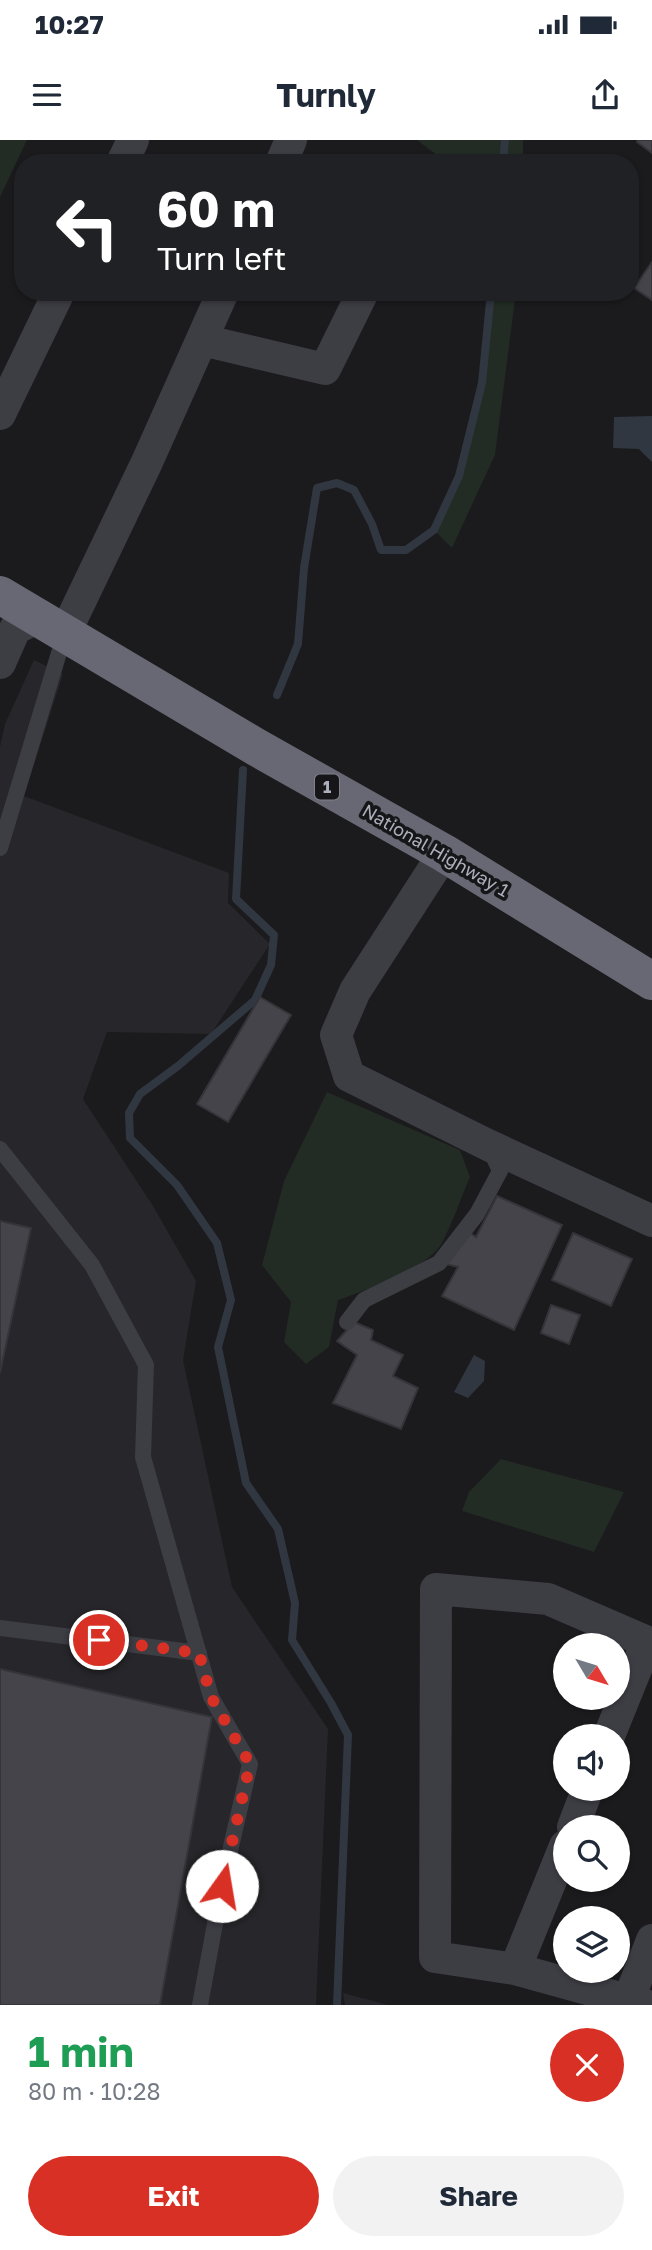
<!DOCTYPE html>
<html lang="en">
<head>
<meta charset="utf-8">
<style>
	body { margin:0; font-family:"Golos Text",sans-serif; background:#f2f2f3; color:#1f2937; height:100vh; display:flex; flex-direction:column; font-size:26px; white-space:nowrap }
	* { box-sizing:border-box; margin:0 }
	p { font-size:23px; color:#747a83 }
	.icon { flex:none; width:38px; height:38px; fill:none; stroke:currentColor; stroke-width:2; stroke-linecap:round; stroke-linejoin:round }
	.map { position:relative; height:1865px; overflow:hidden }
	.panel { display:flex; flex-direction:column; background:#fff; flex:1 }
	.panel>* { flex:none }
	.guide { position:absolute; left:14px; top:14px; width:625px; height:147px; border-radius:28px; box-shadow:0 2px 5px #0004; background:#202124; color:#fff; overflow:hidden }
	.needle { width:46px; rotate:128deg }
	.fabs { position:absolute; left:553px; top:1493px; display:grid; gap:14px }
	.fabs a { display:grid; place-items:center; width:77px; height:77px; border-radius:50%; background:#fff; box-shadow:0 2px 5px #0004; font-size:35px }
	.pin { position:absolute; display:grid; place-items:center; width:60px; height:60px; color:#fff; margin:-30px; border:4px solid #fff; border-radius:50%; box-shadow:0 2px 7px #0007 }
	.me { position:absolute; width:77px; margin:-38px; rotate:13deg; stroke-linejoin:round; filter:drop-shadow(0 0 5px #0008) }
	.turn { display:flex; align-items:center; gap:24px; height:147px; padding:0 28px; font-size:32px }
	.turn .icon { width:91px; height:91px; stroke-width:2.5 }
	.turn b { display:block; font-size:49px; line-height:60px }
	.round { display:grid; place-items:center; flex:none; width:74px; height:74px; border-radius:37px; background:#f2f2f3 }
	.head { display:flex; align-items:center; justify-content:space-between; height:119px; padding:0 28px }
	h1 { font-size:42px; font-weight:700; line-height:52px; color:#1e9e55 }
	.cta { display:flex; gap:14px; margin-top:auto; padding:14px 28px }
	.cta a { flex:1; height:80px; border-radius:42px; background:#d93025; color:#fff; font-size:28px; font-weight:700; line-height:80px; text-align:center }
	.cta a+a { background:#f2f2f3; color:#1f2937 }
	.status { display:flex; justify-content:space-between; align-items:center; height:49px; padding:0 35px; background:#fff; direction:ltr }
	.status svg { height:19px; fill:currentColor }
	header { display:flex; justify-content:space-between; align-items:center; height:91px; padding:0 28px; background:#fff; font-size:32px; font-weight:700 }
	.map>svg:first-child { display:block }
	.built { fill:#27262a }
	.green { fill:#222b24 }
	.water { fill:#303741 }
	.lines { fill:none; stroke-linecap:round; stroke-linejoin:round }
	.stream { stroke:#303741; stroke-width:8 }
	.building { fill:#45444a; stroke:#353439; stroke-width:2 }
	.lane { stroke:#3d3d44; stroke-width:16 }
	.street { stroke:#3d3d44; stroke-width:32 }
	.highway { stroke:#676873; stroke-width:38 }
	.route { stroke:#d93025; stroke-width:12; stroke-dasharray:0 21.6 }
	.labels { text-anchor:middle; dominant-baseline:central; stroke-width:7; stroke-linejoin:round; paint-order:stroke }
	.shield { fill:#161518; stroke:#80818b; stroke-width:2 }
	.shield-label { font-size:16px; font-weight:bold; fill:#adafbc }
	.street-label { font-size:18px; fill:#adafbc; stroke:#161518 }
</style>
</head>
<body>
<div class="status"><b>10:27</b><svg viewBox="0 0 49 12"><path d="M0 12V9h3v3zM5 12V6h3v6zM10 12V3h3v9zM15 12V0h3v12zM26 1h20v11H26zM47 4h2v5h-2z"/></svg></div>
<header><svg class="icon" aria-label="menu" viewBox="0 0 24 24"><path d="M4 6h16M4 12h16M4 18h16"/></svg>Turnly<svg class="icon" aria-label="share" viewBox="0 0 24 24"><path d="M12 15V3M7 8l5-5 5 5M5 13v7h14v-7"/></svg></header>
<div class="map">
<svg width="652" height="1865" viewBox="0 0 652 1865">
	<rect width="100%" height="100%" fill="#1b1a1d"/>
	<!-- built -->
	<path class="built" d="M34,520L63,534L24,656L229,733L228,763L270,804L211,894L107,892L83,959L153,1066L196,1141L183,1220L232,1447L328,1589L316,1865H0V607L5,584Z
		M343,1853L388,1865H345Z"/>
	<!-- green -->
	<path class="green" d="M0,0H27L0,57Z
		M417,0H523V23H447Z
		M491,152H516L495,315L452,408L434,390L459,336L482,243Z
		M327,952L460,1010L470,1037C461,1058 453,1082 442,1103C428,1128 365,1151 338,1160L329,1207L306,1224L284,1202L291,1162L262,1125L284,1041Z
		M501,1319L624,1352L594,1412L462,1371L469,1352Z"/>
	<!-- water -->
	<path class="water" d="M652,276V322L639,309L613,308L614,277Z
		M474,1215L485,1221L484,1241L468,1258L454,1252Z"/>
	<g class="lines">
		<!-- stream -->
		<path class="stream" d="M503,23L505,0
			M277,555L298,504L304,428L317,348L337,343L354,350L372,384L381,410H406L434,390L459,336L482,243L491,152
			M243,630L236,759L274,795L271,825L255,860L178,926L140,954L129,973L130,998L177,1045L217,1103L231,1160L218,1207L246,1343L278,1389L295,1463L292,1500L331,1563L348,1595L337,1865"/>
	</g>
	<!-- building -->
	<path class="building" d="M638,0H652V13L637,2Z
		M652,122V160L634,148Z
		M260,857L291,875L228,982L197,964Z
		M497,1056L562,1085L514,1190L442,1156L458,1127L446,1124L470,1093L476,1097Z
		M0,1081L31,1088L0,1233Z
		M573,1093L632,1119L611,1166L552,1140Z
		M551,1165L580,1175L569,1204L541,1193Z
		M354,1182L373,1190L371,1200L403,1215L393,1236L418,1248L401,1289L333,1263L357,1215L337,1201Z
		M0,1529L212,1577L160,1865H0Z"/>
	<g class="lines">
		<!-- lane -->
		<path class="lane" d="M0,708L65,493
			M0,1009L92,1125L146,1225L143,1317L211,1557L250,1624L222,1746L200,1865
			M347,1182L364,1160L439,1123L477,1074L500,1031L489,1007
			M0,1488L199,1513"/>
		<!-- street -->
		<path class="street" d="M122,23L133,0
			M281,23L291,0
			M202,200L325,229L363,152
			M0,274L59,152
			M65,493L147,322L223,152
			M0,523L15,489L38,477
			M444,713L355,851L336,895L349,936L488,1005L652,1081
			M609,1596L647,1502
			M573,1687L588,1648
			M515,1829L565,1706
			M628,1861L652,1800
			M645,1865L515,1829L435,1817L436,1449L548,1459L652,1504"/>
		<!-- highway -->
		<path class="highway" d="M0,455L256,607L444,713L652,841"/>
	</g>
	<g class="lines">
		<!-- route -->
		<path class="route" d="M99,1500L199,1513L211,1557L250,1624L222,1746"/>
	</g>
	<g class="labels">
		<!-- shield labels -->
		<rect class="shield" x="315" y="634.5" width="24" height="25" rx="5"/>
		<g class="shield-label">
			<text x="327" y="647">1</text>
		</g>
		<!-- street labels -->
		<g class="street-label">
			<text transform="translate(436 710) rotate(30)">National Highway 1</text>
		</g>
	</g>
</svg>
<div class="fabs">
<a><svg class="needle" viewBox="-14 -14 28 28"><path d="M0-13l5 13h-10z" fill="#e53935"/><path d="M0 13l5-13h-10z" fill="#747a83"/></svg></a>
<a><svg class="icon" aria-label="sound" viewBox="0 0 24 24"><path d="M4 9h4l5-4v14l-5-4H4zM17 9q2 3 0 6"/></svg></a>
<a><svg class="icon" aria-label="search" viewBox="0 0 24 24"><circle cx="10" cy="10" r="6"/><path d="M15 15l6 6"/></svg></a>
<a><svg class="icon" aria-label="layers" viewBox="0 0 24 24"><path d="M12 4l9 5-9 5-9-5zM3 14l9 5 9-5"/></svg></a>
</div>
<div class="pin" style="left:99px;top:1500px;background:#d93025"><svg class="icon" aria-label="arrive" viewBox="0 0 24 24"><path d="M6 21V4h12l-3 4 3 4H6"/></svg></div>
<svg class="me" style="left:222px;top:1746px" viewBox="-20 -20 40 40"><circle r="19" fill="#fff"/><path d="M0-13L10 11 0 6-10 11z" fill="#d93025"/></svg>
<div class="guide">
<div class="turn"><svg class="icon" aria-label="left" viewBox="0 0 24 24"><path d="M17 20v-9H6M10 6l-5 5 5 5"/></svg><div><b>60 m</b>Turn left</div></div>
</div>
</div>
<section class="panel">
<div class="head"><div><h1>1 min</h1><p>80 m · 10:28</p></div><a class="round" style="background:#d93025;color:#fff"><svg class="icon" aria-label="close" viewBox="0 0 24 24"><path d="M6 6l12 12M18 6L6 18"/></svg></a></div>
<div class="cta"><a>Exit</a><a>Share</a></div>
</section>
</body>
</html>
